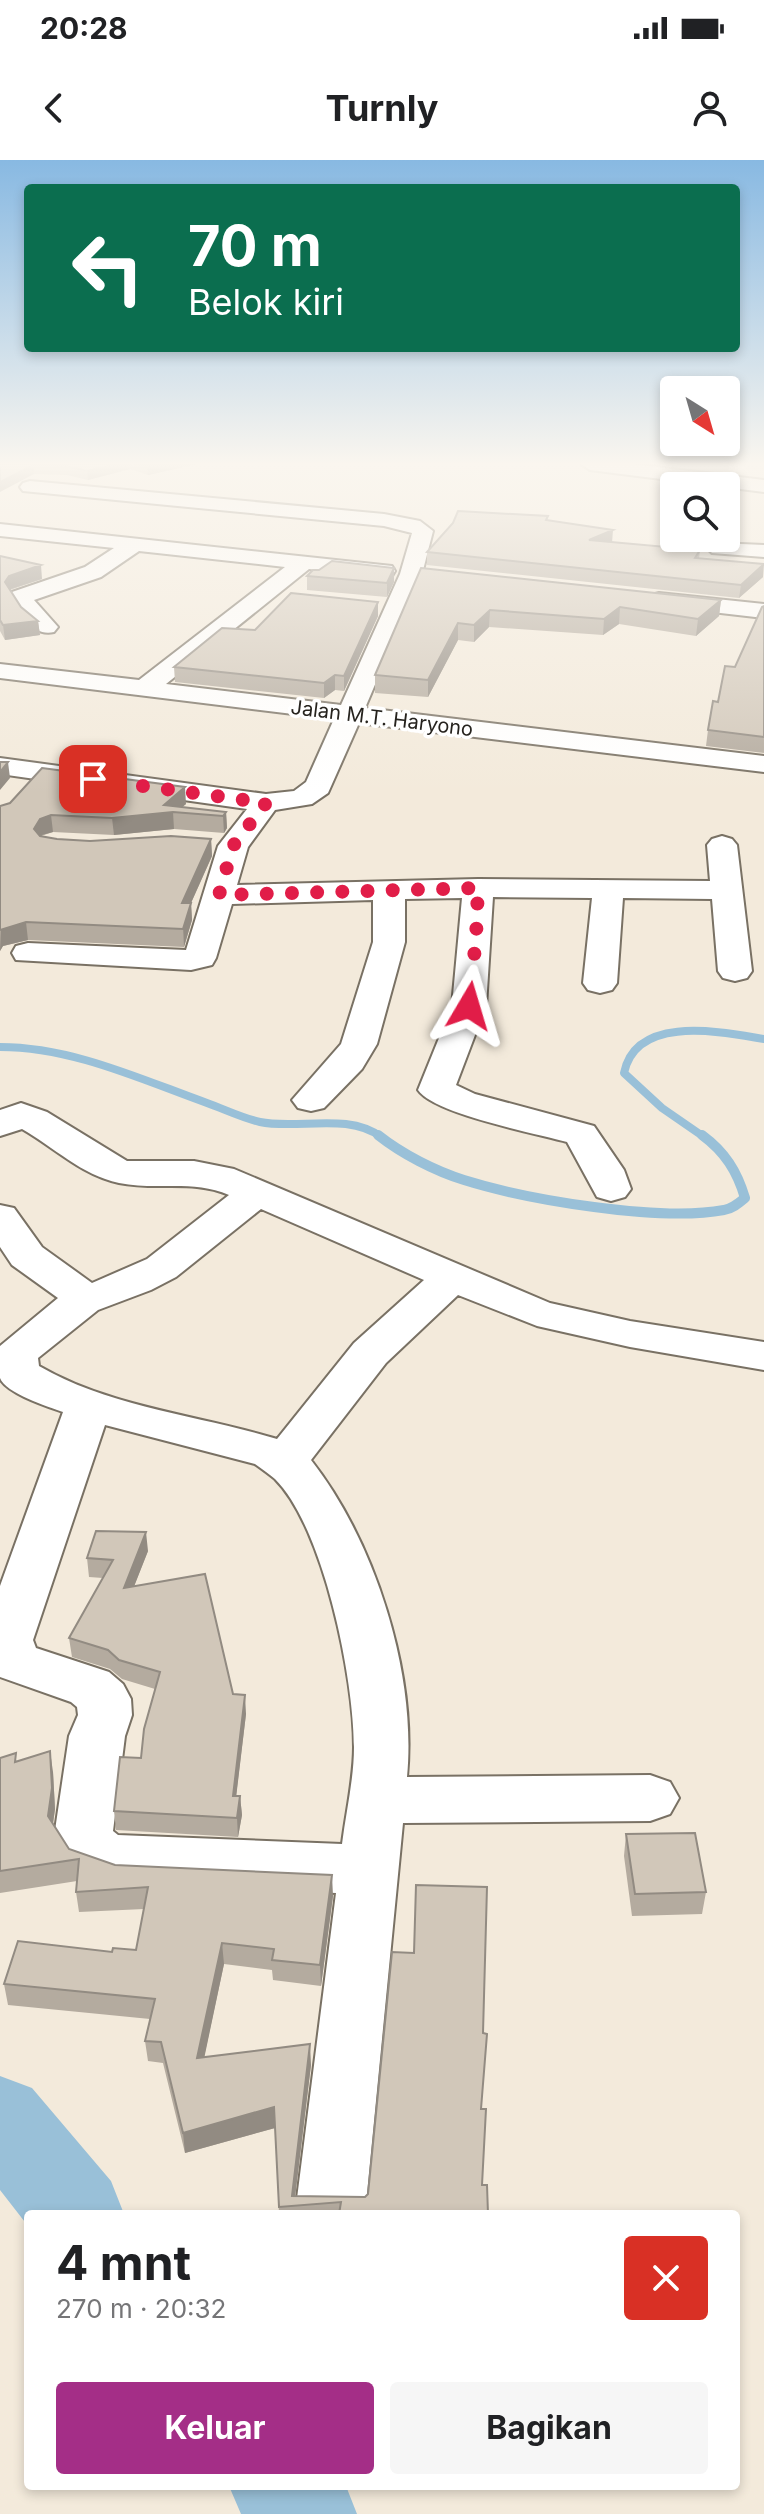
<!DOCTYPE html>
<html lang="id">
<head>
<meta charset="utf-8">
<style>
	body { margin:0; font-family:Inter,sans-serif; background:#f6f6f6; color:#202124; height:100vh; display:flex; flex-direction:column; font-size:30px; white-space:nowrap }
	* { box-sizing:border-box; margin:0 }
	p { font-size:26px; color:#757577 }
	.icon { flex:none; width:44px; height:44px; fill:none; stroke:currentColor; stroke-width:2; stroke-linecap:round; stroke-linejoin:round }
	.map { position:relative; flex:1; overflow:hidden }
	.panel { position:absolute; left:24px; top:2050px; width:716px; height:280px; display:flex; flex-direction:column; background:#fff; border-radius:8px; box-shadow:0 4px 12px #0003 }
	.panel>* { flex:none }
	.top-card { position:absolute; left:24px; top:24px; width:716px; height:168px; border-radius:8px; box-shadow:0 4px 12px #0003; background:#0b6e4f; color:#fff; overflow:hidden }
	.needle { width:52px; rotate:143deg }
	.tools { position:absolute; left:660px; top:216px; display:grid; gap:16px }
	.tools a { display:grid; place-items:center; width:80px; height:80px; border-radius:8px; background:#fff; box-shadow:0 4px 12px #0003; font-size:40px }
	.pin { position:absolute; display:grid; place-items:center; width:68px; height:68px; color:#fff; margin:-34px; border-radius:16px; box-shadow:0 4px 12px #0006 }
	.me { position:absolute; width:88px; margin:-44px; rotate:7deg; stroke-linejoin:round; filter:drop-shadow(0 0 6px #0008) }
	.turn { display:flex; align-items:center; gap:28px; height:168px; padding:0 32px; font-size:36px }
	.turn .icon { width:104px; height:104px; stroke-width:2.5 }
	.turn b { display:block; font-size:56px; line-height:68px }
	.round { display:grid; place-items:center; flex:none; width:84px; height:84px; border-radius:8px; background:#f6f6f6 }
	.headline { display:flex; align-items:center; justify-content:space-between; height:136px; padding:0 32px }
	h1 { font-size:48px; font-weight:700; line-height:60px }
	.action { display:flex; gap:16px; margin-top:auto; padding:16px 32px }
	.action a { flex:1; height:92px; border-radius:8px; background:#a42e87; color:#fff; font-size:32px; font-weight:700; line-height:92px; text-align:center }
	.action a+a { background:#f6f6f6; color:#202124 }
	.status { display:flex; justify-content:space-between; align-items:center; height:56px; padding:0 40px; background:#fff; direction:ltr }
	.status svg { height:22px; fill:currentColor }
	header { display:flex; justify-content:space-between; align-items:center; height:104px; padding:0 32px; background:#fff; font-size:36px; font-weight:700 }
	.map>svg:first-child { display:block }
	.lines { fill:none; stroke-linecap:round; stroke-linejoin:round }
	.stream-far1 { stroke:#99c0d8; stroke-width:8 }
	.stream { stroke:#99c0d8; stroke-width:10 }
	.river { fill:#99c0d8; fill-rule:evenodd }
	.minor-casing { stroke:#797164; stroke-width:4 }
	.minor { fill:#fff; fill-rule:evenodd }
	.wall { fill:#b4ab9f }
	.shaded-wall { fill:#928b82 }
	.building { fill:#d1c7b9; stroke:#928b82; stroke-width:2 }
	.route { stroke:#e11d48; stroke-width:14; stroke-dasharray:0 25.2 }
	.labels { text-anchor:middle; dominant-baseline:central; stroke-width:7; stroke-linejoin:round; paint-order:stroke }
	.far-street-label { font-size:20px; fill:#26231e; stroke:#fff }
</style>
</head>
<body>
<div class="status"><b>20:28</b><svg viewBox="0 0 49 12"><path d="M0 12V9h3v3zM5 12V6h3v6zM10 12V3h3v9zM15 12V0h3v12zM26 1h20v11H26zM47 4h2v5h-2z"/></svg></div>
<header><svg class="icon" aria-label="back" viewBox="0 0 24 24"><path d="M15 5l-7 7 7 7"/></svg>Turnly<svg class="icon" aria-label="person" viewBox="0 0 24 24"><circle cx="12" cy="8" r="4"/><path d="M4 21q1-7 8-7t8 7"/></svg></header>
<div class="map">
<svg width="764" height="2354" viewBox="0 0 764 2354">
	<rect width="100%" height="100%" fill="#f3eadb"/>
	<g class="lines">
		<!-- stream-far1 -->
		<path class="stream-far1" d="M0,887C72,887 140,919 207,943C224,949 242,958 260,962C297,970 348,952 381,977
			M704,977L662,948L624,913C636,854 721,872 764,879"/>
		<!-- stream -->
		<path class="stream" d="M378,975C402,994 435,1011 464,1020C528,1040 660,1062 724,1050C732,1049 739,1043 745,1038C737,1011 725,992 702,975"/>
		<!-- river -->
		<path class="river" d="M0,1916L32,1928L111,2021L124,2054H28V2066L0,2030Z
			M229,2326H346L357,2354H241Z"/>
		<defs>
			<path id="minor" d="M581,304H632L764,320V332L590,310Z
				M30,321L384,354L420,361L433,371L422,414L365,548L764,596V612L359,563L328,633L312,644L275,650L248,687L237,725L478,719L710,721L707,685L712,679L722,676L732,679L737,685L752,811L747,818L735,821L723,818L718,811L712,739L623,738L617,823L612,830L600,833L588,830L583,823L592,738L493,737L486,846L456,925L475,934L594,966L624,1010L631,1029L625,1037L611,1041L597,1037L567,982C535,973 434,954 418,930L452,846L462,738L405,739V782L377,884L362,909L324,948L311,951L298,948L292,940L341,884L373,782V740L232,744L216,798L212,805L191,810L16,800L12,793L16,786L28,783L186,790L218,686L247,649L0,614V598L266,634L294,631L306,622L334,559L0,518V504L139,520L285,407L139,391L101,417L34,440L58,467L54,472C34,477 24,456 12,442L9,437L12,432L85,407L114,388L0,376V364L392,406L395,411L392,416L384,418L309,409L166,524L341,545L400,414L412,373L384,366L23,331L20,327L23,323Z
				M719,383L764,385V397L712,393L708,389L712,385Z
				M659,433L764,444V458L651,445L648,440L651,435Z
				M21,943L47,952L127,1001H194L234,1009L550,1143L630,1161L764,1182V1210L630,1187L537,1166L458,1135L386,1203L311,1300C375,1382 417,1513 407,1617L650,1615L670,1622L679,1638L670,1654L650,1661L403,1663L365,2054H295L336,1733L118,1723L73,1707L54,1677L69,1576L78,1555L77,1547L71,1542L0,1517V1426L63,1252C49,1247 5,1233 0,1218C0,1210 0,1195 0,1186L58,1138L12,1105L0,1087V1045L14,1048L42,1087L92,1123L147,1099L229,1035C192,1019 157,1031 119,1023C81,1015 54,987 22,969L0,976V950ZM261,1049L424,1120L354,1183L277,1279C199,1255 111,1248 39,1206L38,1198L98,1150L151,1130L176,1117ZM105,1265L255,1304C262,1309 269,1314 275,1319C324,1368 354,1519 354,1587C354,1619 346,1652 342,1684L118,1675L113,1671L125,1576L132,1555L131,1539L123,1524L109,1512L36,1488L33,1480Z"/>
		</defs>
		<!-- minor casing -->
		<use href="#minor" class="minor-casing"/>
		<!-- minor -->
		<use href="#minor" class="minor"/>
	</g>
	<!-- wall -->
	<path class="wall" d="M0,304H197L148,315L130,309L88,320L67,315L34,314Z
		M548,360L612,382L700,390L699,399L763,417L739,438L427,405V392L453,363Z
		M0,396L42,419L10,430L21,447L38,461L40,475L5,480L0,471Z
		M394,408V422L387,437L307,430V416L319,410Z
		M421,408L721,440L719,456L696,476L619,464L603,475L489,467L474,482L458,480L428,537L375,533V515Z
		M378,442V456L344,531L335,530L324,538L175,522L174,507L255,470Z
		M764,446V593L706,586L708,570L718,542Z
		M186,644L182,647L226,652L227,668L224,673L174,669L114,675L53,672L41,676L57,679L90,681L211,679L212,696L191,743L192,760L184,787L28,780L3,786L0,791V646Z
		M148,1391L134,1426L233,1534L246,1554L236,1636H240L242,1655L238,1677L116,1670L114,1651L141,1598L155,1529L122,1519L110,1509L72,1497L69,1478L103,1418L89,1417L87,1398Z
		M0,1598L17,1601L53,1612L55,1649L53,1664L69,1689L115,1705L333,1736L321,1826L273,1820L272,1810L224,1804L204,1897L311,1905L295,2036L365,2037L481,1949L482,2025L488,2054H279L275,1968L185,1993L163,1903L148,1901L145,1881L150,1859L8,1845L4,1824L112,1792L136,1790L144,1749L79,1752L76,1732L77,1721L0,1733Z
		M626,1674L706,1732L702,1754L632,1756L624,1696Z"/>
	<!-- shaded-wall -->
	<path class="shaded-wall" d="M117,304H129L130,309L88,320L87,311Z
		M158,304H197L148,315L147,306Z
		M33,305L34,314L0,332V322Z
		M613,370L612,383L589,380Z
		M764,404L763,417L739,438L741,425Z
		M41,405L42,419L11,429L6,435L5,422L9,416Z
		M394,408V422L387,437V423Z
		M721,440L719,456L696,476L698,459Z
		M378,442V456L344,531V516Z
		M620,447L619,464L603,475L604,459Z
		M490,450L489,467L474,482V465Z
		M38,461L40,475L5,480L3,465Z
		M458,463V480L428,537V520Z
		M335,515V530L324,538V523Z
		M8,602L10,618L0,630V612Z
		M185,627L186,644L175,653L173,652L174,669L114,675L112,658L164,645Z
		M226,652L227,668L224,673L223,656Z
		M51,655L53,672L42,675L36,686L34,669L40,659Z
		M211,679L212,696L191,743L192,760L184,787L182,743Z
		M26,762L28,780L3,786L0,791L1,768Z
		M146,1372L148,1391L126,1447L124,1428Z
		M245,1535L246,1554L234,1655L233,1636Z
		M50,1591L53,1612L55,1649L51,1677L48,1656Z
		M240,1636L242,1655L238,1677L237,1658Z
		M332,1715L333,1736L321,1826L320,1805Z
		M222,1783L224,1804L200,1918L197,1898Z
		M310,1884L311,1905L294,2046L292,2036Z
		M274,1947L275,1968L185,1993L183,1973Z"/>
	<!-- building -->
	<path class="building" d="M0,304H117L87,311L67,306L33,305L0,322Z
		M140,304H158L147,306Z
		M458,351L548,356L546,360L613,370L589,380L700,390L695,398L764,404L741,425L427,392L453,363Z
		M0,396L41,405L9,416L5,422L21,447L38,461L3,465L0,460Z
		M332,401L394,408L387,423L307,416L313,410H319Z
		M421,408L721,440L698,459L620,447L604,459L490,450L474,465L458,463L428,520L375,515Z
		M291,433L378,442L344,516L335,515L324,523L174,507L222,468L255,470Z
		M764,446V577L708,570L713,541L718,542L725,506L735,507L762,447Z
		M0,602H8L0,612Z
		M42,608L185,627L164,645L226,652L223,656L173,652L112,658L51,655L40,659L34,669L40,676L57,679L90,681L171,676L211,679L182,743H191L183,769L26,762L0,770V646L10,643Z
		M96,1371L146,1372L124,1428L205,1414L233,1534L245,1535L233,1636H240L237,1658L114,1651L120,1597L141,1598L144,1569L160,1512L119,1500L108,1490L69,1478L113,1400L87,1398Z
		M50,1591L52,1628L48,1656L69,1689L115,1705L332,1715L320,1805L272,1800L274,1789L222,1783L197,1898L310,1884L292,2036L365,2037L368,2034L392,1792L414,1793L416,1725L487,1727L483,1873L487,1874L481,1949H486L482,2025H487L488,2054H339L341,2042L279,2047L274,1947L183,1973L161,1882L145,1881L155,1839L4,1824L18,1781L112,1792L113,1788L136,1790L148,1727L76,1732L79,1699L0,1711V1598L16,1593L15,1602Z
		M695,1673L706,1732L635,1734L626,1674Z"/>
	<!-- sky -->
	<linearGradient id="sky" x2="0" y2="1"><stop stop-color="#88b9e2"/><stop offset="0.48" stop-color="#faf6ef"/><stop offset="1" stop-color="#faf6ef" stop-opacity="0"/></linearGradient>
	<rect width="764" height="633" fill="url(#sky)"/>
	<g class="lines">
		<!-- route -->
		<path class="route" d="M93,619L266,643L233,686L219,735L478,728L476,778L469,846"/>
	</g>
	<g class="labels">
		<!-- far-street labels -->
		<g class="far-street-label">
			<text transform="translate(382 558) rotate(7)">Jalan M.T. Haryono</text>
		</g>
	</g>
</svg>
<div class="tools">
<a><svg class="needle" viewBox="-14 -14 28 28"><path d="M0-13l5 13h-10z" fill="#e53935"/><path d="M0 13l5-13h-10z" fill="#757577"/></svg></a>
<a><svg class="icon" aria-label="search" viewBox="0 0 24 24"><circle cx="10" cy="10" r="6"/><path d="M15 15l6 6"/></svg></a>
</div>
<div class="pin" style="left:93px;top:619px;background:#d93025"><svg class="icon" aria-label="arrive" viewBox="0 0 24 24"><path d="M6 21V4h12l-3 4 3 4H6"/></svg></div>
<svg class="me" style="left:469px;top:846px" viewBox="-20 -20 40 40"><path d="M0-17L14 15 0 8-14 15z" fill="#e11d48" stroke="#fff" stroke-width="4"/></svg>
<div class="top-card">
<div class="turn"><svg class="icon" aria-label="left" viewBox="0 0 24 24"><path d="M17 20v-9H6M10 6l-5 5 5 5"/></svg><div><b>70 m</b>Belok kiri</div></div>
</div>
<section class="panel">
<div class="headline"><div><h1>4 mnt</h1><p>270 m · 20:32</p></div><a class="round" style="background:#d93025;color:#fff"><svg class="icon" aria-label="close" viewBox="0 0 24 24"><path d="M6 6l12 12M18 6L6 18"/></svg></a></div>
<div class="action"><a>Keluar</a><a>Bagikan</a></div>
</section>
</div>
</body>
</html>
